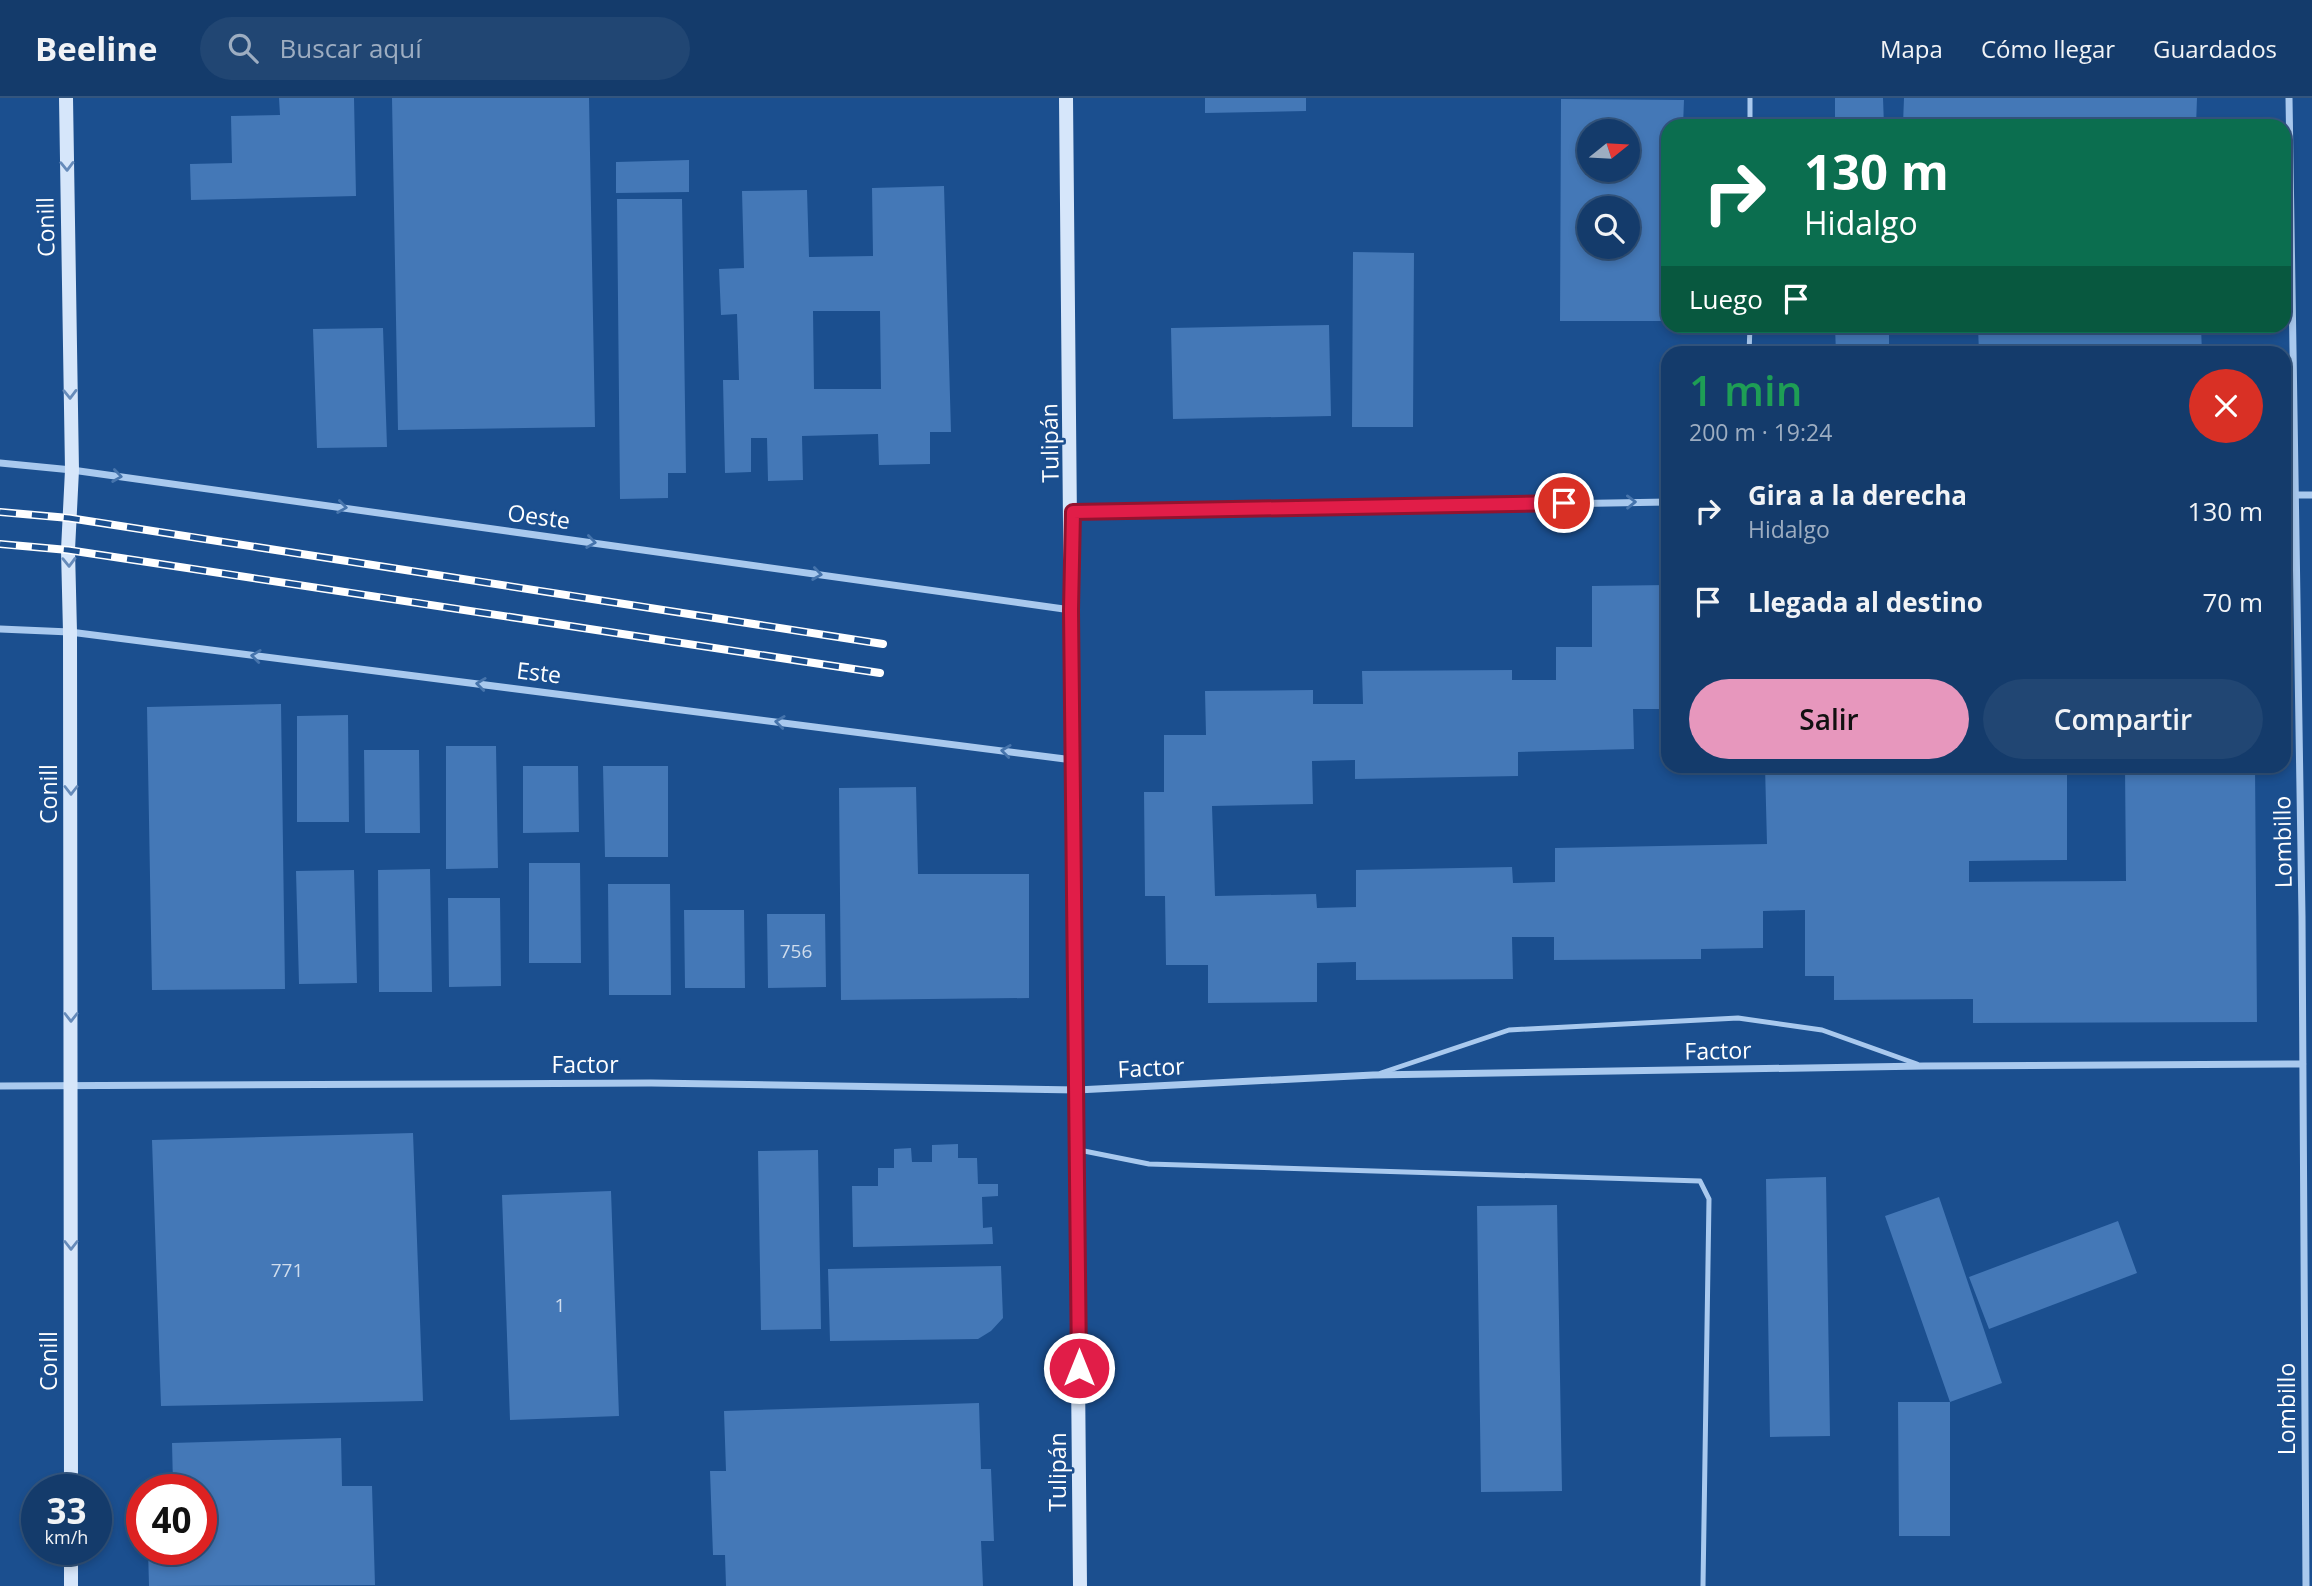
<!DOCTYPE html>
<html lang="es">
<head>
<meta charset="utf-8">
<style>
	body { margin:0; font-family:"Open Sans",sans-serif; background:#214673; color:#f1f3f6; height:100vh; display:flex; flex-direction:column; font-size:26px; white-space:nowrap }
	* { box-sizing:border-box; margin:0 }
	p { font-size:23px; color:#9dadc1 }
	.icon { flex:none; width:38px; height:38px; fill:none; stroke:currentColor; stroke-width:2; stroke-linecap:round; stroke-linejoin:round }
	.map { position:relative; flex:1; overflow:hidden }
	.drawer { position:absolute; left:1661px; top:248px; width:630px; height:427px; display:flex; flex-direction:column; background:#143b6b; border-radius:21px; box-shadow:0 4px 10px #0003,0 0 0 2px #33557e }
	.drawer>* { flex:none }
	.hud { position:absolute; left:1661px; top:21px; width:630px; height:214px; border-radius:21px; box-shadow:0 4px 10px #0003,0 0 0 2px #33557e; background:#0b6e4f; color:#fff; overflow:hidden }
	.needle { width:46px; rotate:72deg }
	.buttons { position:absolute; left:1577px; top:21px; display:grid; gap:14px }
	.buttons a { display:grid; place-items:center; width:63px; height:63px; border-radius:50%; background:#143b6b; box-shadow:0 4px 10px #0003,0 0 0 2px #33557e; font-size:35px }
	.speed { position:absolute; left:21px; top:1376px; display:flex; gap:14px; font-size:35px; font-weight:700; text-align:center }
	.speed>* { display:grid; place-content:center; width:91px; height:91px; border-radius:50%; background:#143b6b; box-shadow:0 4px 10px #0003,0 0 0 2px #33557e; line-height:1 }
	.speed small { font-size:18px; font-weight:400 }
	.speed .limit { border:10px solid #d22; background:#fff; color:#111 }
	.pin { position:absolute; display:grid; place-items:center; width:60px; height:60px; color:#fff; margin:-30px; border:4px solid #fff; border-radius:50%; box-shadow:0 2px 7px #0007 }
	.me { position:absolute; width:77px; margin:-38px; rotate:0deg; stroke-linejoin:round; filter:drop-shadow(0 0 5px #0008) }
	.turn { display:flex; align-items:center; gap:24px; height:147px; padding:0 28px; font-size:32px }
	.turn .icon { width:91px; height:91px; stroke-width:2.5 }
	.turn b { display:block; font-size:49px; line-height:60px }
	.then { display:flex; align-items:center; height:66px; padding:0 28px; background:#0003; gap:14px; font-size:26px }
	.round { display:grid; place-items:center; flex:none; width:74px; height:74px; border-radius:37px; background:#214673 }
	.overview { display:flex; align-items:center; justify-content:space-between; height:119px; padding:0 28px }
	h1 { font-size:42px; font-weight:600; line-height:52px; color:#1e9e55 }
	.cta { display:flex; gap:14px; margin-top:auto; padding:14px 28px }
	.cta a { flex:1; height:80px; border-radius:42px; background:#e797bd; color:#111; font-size:28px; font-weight:600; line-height:80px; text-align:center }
	.cta a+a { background:#214673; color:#f1f3f6 }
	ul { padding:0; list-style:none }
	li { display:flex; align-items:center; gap:21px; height:91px; padding:0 28px }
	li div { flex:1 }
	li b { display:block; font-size:26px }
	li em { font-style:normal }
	header { display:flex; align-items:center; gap:42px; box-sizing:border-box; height:98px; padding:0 35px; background:#143b6b; border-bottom:2px solid #33557e }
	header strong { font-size:33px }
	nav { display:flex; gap:38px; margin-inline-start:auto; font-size:24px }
	.search { width:490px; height:63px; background:#214673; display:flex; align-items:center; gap:18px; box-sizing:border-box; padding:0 24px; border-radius:38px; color:#9dadc1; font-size:26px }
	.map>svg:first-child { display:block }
	.building { fill:#4478b7; fill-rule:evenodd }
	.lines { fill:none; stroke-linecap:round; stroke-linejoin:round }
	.lane { stroke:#a9c9ee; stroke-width:5 }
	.street { stroke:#a9c9ee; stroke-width:7 }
	.secondary { stroke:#d6e6fa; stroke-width:14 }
	.rail-casing { stroke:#fff; stroke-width:8 }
	.rail { stroke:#1b4f8f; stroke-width:5; stroke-dasharray:16; stroke-linecap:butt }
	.oneway { stroke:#668bba }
	.oneway2 { stroke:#4674ac }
	.route-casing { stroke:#92132f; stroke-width:18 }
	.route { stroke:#e11d48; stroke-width:12 }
	.labels { text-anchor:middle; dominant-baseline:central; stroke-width:5; stroke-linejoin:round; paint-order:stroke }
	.number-label { font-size:19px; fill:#d0dded }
	.street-label { font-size:23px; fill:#fff; stroke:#1b4f8f }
</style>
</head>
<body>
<header>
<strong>Beeline</strong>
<div class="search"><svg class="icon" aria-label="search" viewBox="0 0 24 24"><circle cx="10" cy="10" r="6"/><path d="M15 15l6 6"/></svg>Buscar aquí</div>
<nav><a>Mapa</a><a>Cómo llegar</a><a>Guardados</a></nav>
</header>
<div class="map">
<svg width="2312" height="1488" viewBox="0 0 2312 1488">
	<rect width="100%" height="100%" fill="#1b4f8f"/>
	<!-- building -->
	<path class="building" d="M279,0H354L356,98L191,102L190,66L232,65L231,18L280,17Z
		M392,0H589L595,329L398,332Z
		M1205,0H1306V13L1205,15Z
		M1835,0H1883L1884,28H1835Z
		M1904,0H2197L2196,28L1903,26Z
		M1561,1L1684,2L1683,28H1668V223H1560ZM1589,33H1628V72H1589ZM1589,110H1628V149H1589Z
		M689,62V94L616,95V64Z
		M944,88L951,334H930V366L879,367L878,336L802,338L803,382L768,383L767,340H751V374L725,375L723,282H739L737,216L721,217L719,171L744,170L742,93L807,92L809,159L873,158L872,90ZM813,213H880L881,291H814Z
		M617,101H682L686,375H668V400L620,401Z
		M1353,154L1414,155L1413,329H1352Z
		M1329,227L1331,318L1173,321L1171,230Z
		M1835,228H1889V256H1836Z
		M1978,228H2201L2202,256H1979Z
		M383,230L387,349L317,350L313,231Z
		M1668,487V611H1633L1634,651L1518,654V678L1355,681V662L1312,663L1313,706L1212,708L1215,798L1316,796L1317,810L1356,809V772L1512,769L1513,785L1555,784V750L1767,746L1765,668H2067V762L1969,763V784L2126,783L2125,668H2255L2257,924L1973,925V901L1834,902V878H1805V812L1763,813V850L1701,851V861L1554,862V839H1512L1513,881L1356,882V864L1317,865V904L1208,905V867H1166L1165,798H1145L1144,694H1164V637H1206L1205,593L1313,592V606H1363L1362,573L1512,572V582H1556V549H1592V488Z
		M281,606L285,891L152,892L147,609Z
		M348,617L349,724H297V618Z
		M446,648H496L498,770L446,771Z
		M364,652H419L420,735H365Z
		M523,668H578L579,734L523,735Z
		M603,668H668V759H605Z
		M916,689L918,776H1029V900L841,902L839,690Z
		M529,765H580L581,865H529Z
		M430,771L432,894H379L378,772Z
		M354,772L357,885L299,886L296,773Z
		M608,786H670L671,897H609Z
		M448,800H500L501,888L449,889Z
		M684,812H744L745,890H685Z
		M767,816H825L826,889L768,890Z
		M413,1035L423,1303L161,1308L152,1042Z
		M958,1046V1060H977L978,1086H998V1098L982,1099L983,1130L992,1129L993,1146L853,1149L852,1088H878V1070H894V1051L911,1050L912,1064H932V1047Z
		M818,1052L821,1231L761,1232L758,1053Z
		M1826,1079L1830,1338L1770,1339L1766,1081Z
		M611,1093L619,1318L510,1322L502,1097Z
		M1939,1099L2002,1285L1950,1304V1438H1899L1898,1304H1950L1885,1118Z
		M1557,1107L1562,1393L1481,1394L1477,1108Z
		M2118,1123L2137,1175L1989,1231L1969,1179Z
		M1001,1168L1003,1220L991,1233L978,1241L830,1243L828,1171Z
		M979,1305L981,1371H991L994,1443H981L983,1488H726L725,1457H713L710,1373H726L724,1313Z
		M341,1340L342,1388H372L375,1487L149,1488L148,1451H201V1391H146V1388L173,1387L172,1345Z"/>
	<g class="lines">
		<!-- lane -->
		<path class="lane" d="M1750,28V0
			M1749,256L1750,228
			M1381,975L1509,932L1738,920L1822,932L1917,966
			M1079,1052L1149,1066L1700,1083L1709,1101L1703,1488"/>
		<!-- street -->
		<path class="street" d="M2289,0L2302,818L2306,1488
			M0,365L72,372L1071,512
			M2284,397H2312
			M1073,414L1668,404
			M0,531L70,534L1073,662
			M0,988L651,985L1077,992L1373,977L1924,968L2303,966"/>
		<!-- secondary -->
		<path class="secondary" d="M66,0L72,372L68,452L70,534L71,1391
			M1066,0C1074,496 1079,992 1080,1488
			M71,1488V1451"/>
		<defs>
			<path id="rail" d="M0,414L69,420L883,546
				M0,446L68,452L880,575"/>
		</defs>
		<!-- rail casing -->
		<use href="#rail" class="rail-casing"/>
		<!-- rail -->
		<use href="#rail" class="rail"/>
	</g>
	<!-- one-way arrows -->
	<defs><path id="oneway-chevron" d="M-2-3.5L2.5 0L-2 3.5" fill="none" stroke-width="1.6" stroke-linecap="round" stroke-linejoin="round" transform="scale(1.75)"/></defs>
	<g class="oneway">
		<use href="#oneway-chevron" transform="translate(67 68) rotate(89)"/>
		<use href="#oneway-chevron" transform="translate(70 296) rotate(89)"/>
		<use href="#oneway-chevron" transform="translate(69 464) rotate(89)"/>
		<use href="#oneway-chevron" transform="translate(71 692) rotate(90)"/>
		<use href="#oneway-chevron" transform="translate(71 919) rotate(90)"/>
		<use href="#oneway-chevron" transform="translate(71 1147) rotate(90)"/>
	</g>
	<g class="oneway2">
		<use href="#oneway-chevron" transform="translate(117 378) rotate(8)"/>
		<use href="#oneway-chevron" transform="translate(1631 404) rotate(-1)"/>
		<use href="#oneway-chevron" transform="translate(342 409) rotate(8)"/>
		<use href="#oneway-chevron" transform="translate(591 444) rotate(8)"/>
		<use href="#oneway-chevron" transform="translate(817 476) rotate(8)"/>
		<use href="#oneway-chevron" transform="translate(256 558) rotate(-173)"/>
		<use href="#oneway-chevron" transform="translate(481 586) rotate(-173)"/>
		<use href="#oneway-chevron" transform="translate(780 624) rotate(-173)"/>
		<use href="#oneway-chevron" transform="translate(1006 653) rotate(-173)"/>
	</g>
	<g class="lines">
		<defs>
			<path id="route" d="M1079,1270L1071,512L1073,414L1564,405"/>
		</defs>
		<!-- route casing -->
		<use href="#route" class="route-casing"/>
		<!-- route -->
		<use href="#route" class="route"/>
	</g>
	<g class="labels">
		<!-- number labels -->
		<g class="number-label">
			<text x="796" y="853">756</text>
			<text x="287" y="1172">771</text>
			<text x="560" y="1207">1</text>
		</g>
		<!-- street labels -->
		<g class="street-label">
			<text transform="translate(45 129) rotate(-91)">Conill</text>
			<text transform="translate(1049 345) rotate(-91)">Tulipán</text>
			<text transform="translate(539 418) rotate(8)">Oeste</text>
			<text transform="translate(539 574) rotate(7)">Este</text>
			<text transform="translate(48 696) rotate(-90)">Conill</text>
			<text transform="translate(2282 744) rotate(-91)">Lombillo</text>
			<text transform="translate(1718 952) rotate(-1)">Factor</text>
			<text x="585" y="966">Factor</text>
			<text transform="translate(1151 969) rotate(-3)">Factor</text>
			<text transform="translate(48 1263) rotate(-90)">Conill</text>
			<text transform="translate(2286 1311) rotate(-90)">Lombillo</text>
			<text transform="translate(1057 1374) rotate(-90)">Tulipán</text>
		</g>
	</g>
</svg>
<div class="buttons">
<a><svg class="needle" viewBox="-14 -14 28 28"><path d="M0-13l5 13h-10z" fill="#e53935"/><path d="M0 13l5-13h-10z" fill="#9dadc1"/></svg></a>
<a><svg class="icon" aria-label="search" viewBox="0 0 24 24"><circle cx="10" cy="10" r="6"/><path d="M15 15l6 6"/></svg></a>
</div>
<div class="speed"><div>33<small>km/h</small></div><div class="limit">40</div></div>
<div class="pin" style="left:1564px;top:405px;background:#d93025"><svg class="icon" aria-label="arrive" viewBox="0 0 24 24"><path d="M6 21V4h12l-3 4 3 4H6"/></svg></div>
<svg class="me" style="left:1079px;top:1270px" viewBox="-20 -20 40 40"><circle r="17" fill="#e11d48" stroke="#fff" stroke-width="3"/><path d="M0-11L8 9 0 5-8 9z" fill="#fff"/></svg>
<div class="hud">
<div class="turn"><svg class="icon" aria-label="right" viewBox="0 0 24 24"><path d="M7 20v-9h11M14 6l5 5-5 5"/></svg><div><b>130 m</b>Hidalgo</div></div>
<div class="then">Luego<svg class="icon" aria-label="arrive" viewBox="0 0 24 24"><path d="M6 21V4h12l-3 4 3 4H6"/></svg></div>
</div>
<section class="drawer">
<div class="overview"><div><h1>1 min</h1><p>200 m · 19:24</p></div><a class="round" style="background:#d93025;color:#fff"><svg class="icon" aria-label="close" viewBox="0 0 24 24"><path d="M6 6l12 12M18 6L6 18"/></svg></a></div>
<ul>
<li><svg class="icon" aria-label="right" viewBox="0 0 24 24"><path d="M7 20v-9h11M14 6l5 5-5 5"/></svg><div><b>Gira a la derecha</b><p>Hidalgo</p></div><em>130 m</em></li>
<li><svg class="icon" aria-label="arrive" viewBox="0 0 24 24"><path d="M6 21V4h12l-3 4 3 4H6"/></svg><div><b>Llegada al destino</b></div><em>70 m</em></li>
</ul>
<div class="cta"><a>Salir</a><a>Compartir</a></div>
</section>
</div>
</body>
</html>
